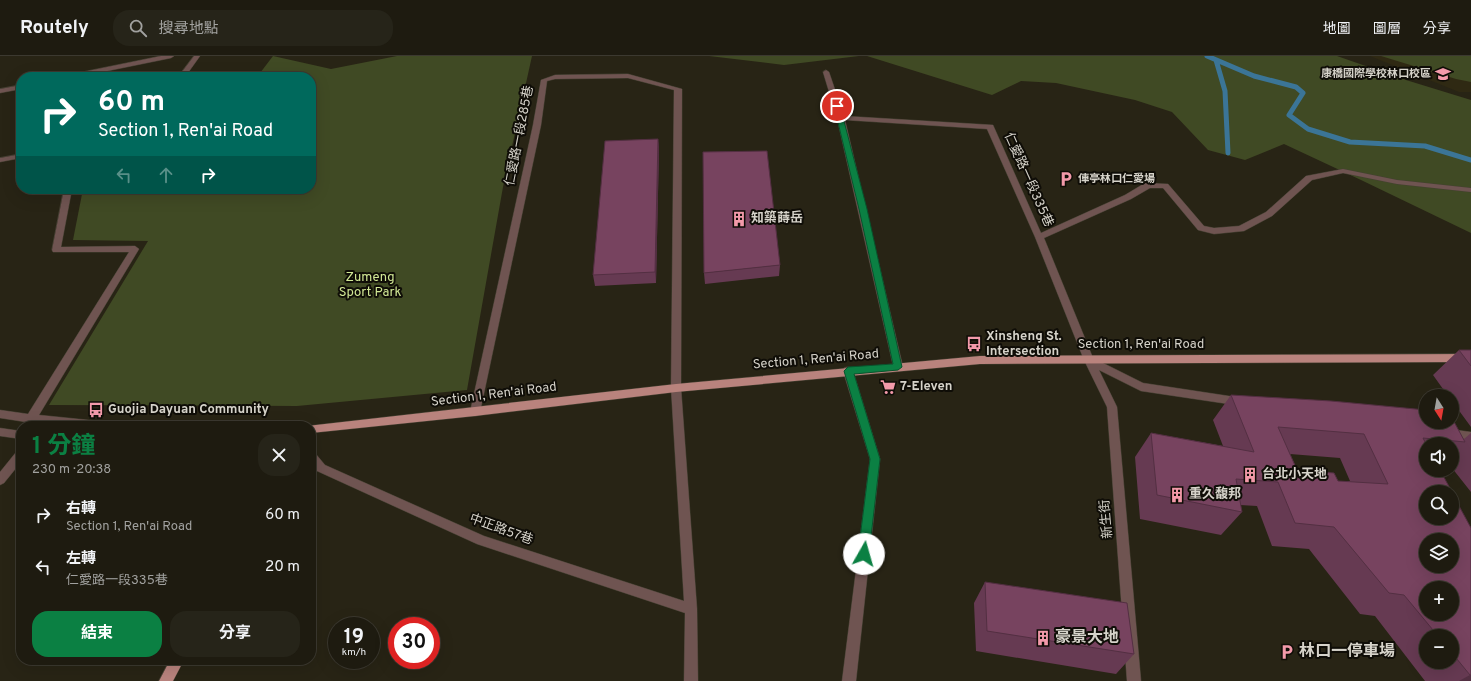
<!DOCTYPE html>
<html lang="zh-TW">
<head>
<meta charset="utf-8">
<style>
	body { margin:0; font-family:Overpass,"Noto Sans TC",sans-serif; background:#262419; color:#f1f3f6; height:100vh; display:flex; flex-direction:column; font-size:15px; white-space:nowrap }
	* { box-sizing:border-box; margin:0 }
	p { font-size:13px; color:#a1a19f }
	.icon { flex:none; width:22px; height:22px; fill:none; stroke:currentColor; stroke-width:2; stroke-linecap:round; stroke-linejoin:round }
	.map { position:relative; flex:1; overflow:hidden }
	.side { position:absolute; left:16px; top:365px; width:300px; height:244px; display:flex; flex-direction:column; background:#1e1b10; border-radius:16px; box-shadow:0 4px 16px #0002,0 0 0 1px #3c3930 }
	.side>* { flex:none }
	.top-card { position:absolute; left:16px; top:16px; width:300px; height:122px; border-radius:16px; box-shadow:0 4px 16px #0002,0 0 0 1px #3c3930; background:#00695c; color:#fff; overflow:hidden }
	.needle { width:26px; rotate:169deg }
	.controls { position:absolute; left:1419px; top:333px; display:grid; gap:8px }
	.controls a { display:grid; place-items:center; width:40px; height:40px; border-radius:50%; background:#1e1b10; box-shadow:0 4px 16px #0002,0 0 0 1px #3c3930; font-size:20px }
	.speed { position:absolute; left:328px; top:561px; display:flex; gap:8px; font-size:20px; font-weight:700; text-align:center }
	.speed>* { display:grid; place-content:center; width:52px; height:52px; border-radius:50%; background:#1e1b10; box-shadow:0 4px 16px #0002,0 0 0 1px #3c3930; line-height:1 }
	.speed small { font-size:10px; font-weight:400 }
	.speed .limit { border:6px solid #d22; background:#fff; color:#111 }
	.pin { position:absolute; display:grid; place-items:center; width:34px; height:34px; color:#fff; margin:-17px; border:2px solid #fff; border-radius:50%; box-shadow:0 1px 4px #0007 }
	.me { position:absolute; width:44px; margin:-22px; rotate:7deg; stroke-linejoin:round; filter:drop-shadow(0 0 3px #0008) }
	.turn { display:flex; align-items:center; gap:14px; height:84px; padding:0 16px; font-size:18px }
	.turn .icon { width:52px; height:52px; stroke-width:2.5 }
	.turn b { display:block; font-size:28px; line-height:34px }
	.lanes { display:flex; align-items:center; height:38px; padding:0 16px; background:#0003; justify-content:center; gap:20px; direction:ltr }
	.lanes .off { opacity:.35 }
	.round { display:grid; place-items:center; flex:none; width:42px; height:42px; border-radius:16px; background:#262419 }
	.summary { display:flex; align-items:center; justify-content:space-between; height:68px; padding:0 16px }
	h1 { font-size:24px; font-weight:700; line-height:30px; color:#0b8043 }
	.primary-button { display:flex; gap:8px; margin-top:auto; padding:8px 16px }
	.primary-button a { flex:1; height:46px; border-radius:16px; background:#0b8043; color:#fff; font-size:16px; font-weight:700; line-height:46px; text-align:center }
	.primary-button a+a { background:#262419; color:#f1f3f6 }
	ul { padding:0; list-style:none }
	li { display:flex; align-items:center; gap:12px; height:52px; padding:0 16px }
	li div { flex:1 }
	li b { display:block; font-size:15px }
	li em { font-style:normal }
	header { display:flex; align-items:center; gap:24px; box-sizing:border-box; height:56px; padding:0 20px; background:#1e1b10; border-bottom:1px solid #3c3930 }
	header strong { font-size:19px }
	nav { display:flex; gap:22px; margin-inline-start:auto; font-size:14px }
	.search { width:280px; height:36px; background:#262419; display:flex; align-items:center; gap:10px; box-sizing:border-box; padding:0 14px; border-radius:16px; color:#a1a19f; font-size:15px }
	.map>svg:first-child { display:block }
	.built { fill:#2f2913 }
	.green { fill:#404a24 }
	.lines { fill:none; stroke-linecap:round; stroke-linejoin:round }
	.stream { stroke:#3b7597; stroke-width:5 }
	.minor-casing { stroke:#444032; stroke-width:1 }
	.major-casing { stroke:#444032; stroke-width:1 }
	.minor { fill:#6f5451; fill-rule:evenodd }
	.major { fill:#b9837d; fill-rule:evenodd }
	.wall { fill:#663a52; fill-rule:evenodd }
	.shaded-wall { fill:#532f42 }
	.building { fill:#77435f; stroke:#532f42; fill-rule:evenodd }
	.route { fill:#0b8043; stroke:#07532c }
	.labels { text-anchor:middle; dominant-baseline:central; stroke-width:4; stroke-linejoin:round; paint-order:stroke }
	.far-poi-label { font-size:11px; font-weight:bold; fill:#d6d3ca; stroke:#0f0d07; text-anchor:end }
	.street-label { font-size:13px; fill:#d6d3ca; stroke:#0f0d07 }
	.poi-label { font-size:13px; font-weight:bold; fill:#d6d3ca; stroke:#0f0d07; text-anchor:start }
	.park-label { font-size:13px; fill:#d2e995; stroke:#0f0d07 }
	.near-poi-label { font-size:16px; font-weight:bold; fill:#d6d3ca; stroke:#0f0d07; text-anchor:start }
</style>
</head>
<body>
<header>
<strong>Routely</strong>
<div class="search"><svg class="icon" aria-label="search" viewBox="0 0 24 24"><circle cx="10" cy="10" r="6"/><path d="M15 15l6 6"/></svg>搜尋地點</div>
<nav><a>地圖</a><a>圖層</a><a>分享</a></nav>
</header>
<div class="map">
<svg width="1471" height="625" viewBox="0 0 1471 625">
	<rect width="100%" height="100%" fill="#282415"/>
	<!-- built -->
	<path class="built" d="M1370,0H1471V36H1459Z"/>
	<!-- green -->
	<path class="green" d="M273,0L331,13L397,0H532L503,131L467,334L297,350L49,349L148,185L73,184L83,133H311V21H257Z
		M709,0H859L784,9Z
		M867,0H1337L1406,24L1471,44V177L1361,124L1284,88L1245,104L1208,94L1172,56L1135,44L1056,27L1021,25L992,39Z
		M1381,0H1471V26L1456,23Z"/>
	<g class="lines">
		<!-- stream -->
		<path class="stream" d="M1207,0L1254,20L1296,31L1303,37L1289,59L1308,73L1350,86L1425,90L1471,104
			M1216,4L1225,35L1228,97"/>
		<defs>
			<path id="minor" d="M161,0H174L171,2L78,21H65L68,19Z
				M194,0H200L185,21H178Z
				M826,14L829,16L844,60L993,69L1041,177L1125,139L1145,127L1168,128L1204,170L1214,172L1239,170L1266,156L1306,120L1343,113L1397,124L1471,132V136L1397,128L1343,117L1312,124L1272,160L1244,175L1214,178L1198,174L1163,132H1150L1131,143L1044,182L1093,302L1143,327L1242,342L1246,343L1247,346L1246,349L1242,350L1141,335L1099,314L1117,351L1141,625H1127L1107,351L1084,304L1035,181L987,73L845,64L903,311L902,314H894L837,62L823,16Z
				M628,18L682,33L681,332L697,553L698,625H684L685,557L477,488L317,415L311,408V395L315,397L325,409L484,480L684,545L671,332L674,34L628,22L555,23L547,25L541,69L480,356L479,359L475,360L471,359L470,356L533,69L541,24L555,19Z
				M21,29V33L0,37V33Z
				M21,98V102L0,106V102Z
				M64,133H72L61,191L135,190L139,193L39,359L108,366L112,367L113,370H62L37,368V370H27L26,366L0,362V354L28,358L129,196H53L52,194Z
				M848,311L852,312L853,315L880,403L856,625H842L870,403L843,315L844,312Z
				M0,372L21,375V383L0,380Z
				M1449,373L1471,376V384L1445,380L1444,377L1445,374Z
				M21,394V406L4,427L0,429V416L17,395Z"/>
			<path id="major" d="M1471,298V306L980,308L676,336L475,360L311,377V370H307L676,328L980,300Z
				M170,604H184L173,625H159Z"/>
		</defs>
		<!-- minor casing -->
		<use href="#minor" class="minor-casing"/>
		<!-- major casing -->
		<use href="#major" class="major-casing"/>
		<!-- minor -->
		<use href="#minor" class="minor"/>
		<!-- major -->
		<use href="#major" class="major"/>
	</g>
	<!-- wall -->
	<path class="wall" d="M658,83L659,94L656,227L595,230L593,219Z
		M780,209L779,220L705,228L704,217Z
		M1459,294H1471V371L1452,345V340H1448L1433,319Z
		M1231,339L1464,383L1471,377V436L1452,412V388H1426L1452,462L1471,625H1425L1375,560L1360,558L1309,493L1272,490L1257,450L1240,449L1242,456L1221,479L1140,463L1135,401L1151,377L1223,390L1213,364ZM1290,398L1340,402L1350,425H1338L1297,414ZM1426,580H1452V606H1426Z
		M985,526L1134,598L1116,618L976,595L974,547Z"/>
	<!-- shaded-wall -->
	<path class="shaded-wall" d="M658,83L659,94L656,227L655,216Z
		M1470,619H1471V625H1459Z"/>
	<!-- building -->
	<path class="building" d="M658,83L655,216L593,219L605,85Z
		M767,95L780,209L704,217L703,96Z
		M1459,294H1471V310Z
		M1231,339L1331,345L1426,354V366H1452V362L1465,386L1423,382L1426,388V414H1440L1452,436H1426V462H1452V437L1471,472V619H1470L1452,597V580H1438L1404,539L1389,537L1334,471L1295,467L1278,426L1236,423L1242,456L1157,439L1151,377L1254,396ZM1278,371L1364,378L1388,428L1338,425L1334,417L1297,414ZM1426,484H1452V510H1426ZM1426,532H1452V558H1426Z
		M985,526L1127,547L1134,598L987,575Z"/>
	<!-- route -->
	<path class="route" d="M837,48L840,50L867,153L902,311L898,314L854,318L880,403L869,498L867,502L864,503L860,502L858,498L870,403L844,315L848,311L893,308L859,153L834,50Z"/>
	<!-- icons -->
	<defs>
		<symbol id="school-bare" viewBox="-9 -9 18 18"><path d="M0-5L7-2L0 1L-7-2ZM-4 1L0 2.5L4 1V4Q0 6-4 4Z" fill="#f39aaa" stroke="#0f0d07" stroke-width="2.5" paint-order="stroke"/></symbol>
		<symbol id="parking-bare" viewBox="-9 -9 18 18"><path d="M-3.5-5.5H1a3.5 3.5 0 0 1 0 7H-1V5.5H-3.5ZM-1-3.4V-.6H.8a1.4 1.4 0 0 0 0-2.8Z" fill="#f39aaa" stroke="#0f0d07" stroke-width="2.5" paint-order="stroke"/></symbol>
		<symbol id="building-bare" viewBox="-9 -9 18 18"><path d="M-4-6H4V6H1V3H-1V6H-4ZM-2.5-4.3h1.7v1.8h-1.7ZM.8-4.3h1.7v1.8H.8ZM-2.5-1h1.7V.8h-1.7ZM.8-1h1.7V.8H.8Z" fill="#f39aaa" stroke="#0f0d07" stroke-width="2.5" paint-order="stroke"/></symbol>
		<symbol id="bus-bare" viewBox="-9 -9 18 18"><path d="M-5-6H5V4H4V6H2V4H-2V6H-4V4H-5ZM-3.5-4V0h7V-4ZM-3.5 1.2v1.5H-2V1.2ZM2 1.2v1.5H3.5V1.2Z" fill="#f39aaa" stroke="#0f0d07" stroke-width="2.5" paint-order="stroke"/></symbol>
		<symbol id="supermarket-bare" viewBox="-9 -9 18 18"><path d="M-6-5.5h2.5l.6 2H6L4.5 2H-2.5L-4.4-4H-6ZM-1.5 3.2a1.3 1.3 0 1 0 .1 0ZM3 3.2a1.3 1.3 0 1 0 .1 0Z" fill="#f39aaa" stroke="#0f0d07" stroke-width="2.5" paint-order="stroke"/></symbol>
	</defs>
	<g fill-rule="evenodd">
		<use href="#school-bare" x="1432" y="7" width="22" height="22"/>
		<use href="#parking-bare" x="1055" y="112" width="22" height="22"/>
		<use href="#building-bare" x="728" y="152" width="22" height="22"/>
		<use href="#bus-bare" x="963" y="277" width="22" height="22"/>
		<use href="#supermarket-bare" x="877" y="320" width="22" height="22"/>
		<use href="#bus-bare" x="85" y="343" width="22" height="22"/>
		<use href="#building-bare" x="1239" y="408" width="22" height="22"/>
		<use href="#building-bare" x="1166" y="428" width="22" height="22"/>
		<use href="#building-bare" x="1032" y="571" width="22" height="22"/>
		<use href="#parking-bare" x="1276" y="585" width="22" height="22"/>
	</g>
	<g class="labels">
		<!-- far-poi labels -->
		<g class="far-poi-label">
			<text x="1431" y="18">康橋國際學校林口校區</text>
			<text x="1078" y="123" text-anchor="start">俥亭林口仁愛場</text>
		</g>
		<!-- street labels -->
		<g class="street-label">
			<text transform="translate(520 80) rotate(-79)">仁愛路一段285巷</text>
			<text transform="translate(1028 124) rotate(66)">仁愛路一段335巷</text>
			<text x="1141" y="289">Section 1, Ren'ai Road</text>
			<text transform="translate(816 304) rotate(-5)">Section 1, Ren'ai Road</text>
			<text transform="translate(494 339) rotate(-7)">Section 1, Ren'ai Road</text>
			<text transform="translate(1107 463) rotate(-95)">新生街</text>
			<text transform="translate(501 474) rotate(20)">中正路57巷</text>
		</g>
		<!-- poi labels -->
		<g class="poi-label">
			<text x="751" y="163">知築蒔岳</text>
			<text x="986" y="281">Xinsheng St.<tspan x="986" dy="15">Intersection</tspan></text>
			<text x="900" y="331">7-Eleven</text>
			<text x="108" y="354">Guojia Dayuan Community</text>
			<text x="1262" y="419">台北小天地</text>
			<text x="1189" y="439">重久馥邦</text>
		</g>
		<!-- park labels -->
		<g class="park-label">
			<text x="370" y="222">Zumeng<tspan x="370" dy="15">Sport Park</tspan></text>
		</g>
		<!-- near-poi labels -->
		<g class="near-poi-label">
			<text x="1055" y="582">豪景大地</text>
			<text x="1299" y="596">林口一停車場</text>
		</g>
	</g>
</svg>
<div class="controls">
<a><svg class="needle" viewBox="-14 -14 28 28"><path d="M0-13l5 13h-10z" fill="#e53935"/><path d="M0 13l5-13h-10z" fill="#a1a19f"/></svg></a>
<a><svg class="icon" aria-label="sound" viewBox="0 0 24 24"><path d="M4 9h4l5-4v14l-5-4H4zM17 9q2 3 0 6"/></svg></a>
<a><svg class="icon" aria-label="search" viewBox="0 0 24 24"><circle cx="10" cy="10" r="6"/><path d="M15 15l6 6"/></svg></a>
<a><svg class="icon" aria-label="layers" viewBox="0 0 24 24"><path d="M12 4l9 5-9 5-9-5zM3 14l9 5 9-5"/></svg></a>
<a>+</a>
<a>−</a>
</div>
<div class="speed"><div>19<small>km/h</small></div><div class="limit">30</div></div>
<div class="pin" style="left:837px;top:50px;background:#d93025"><svg class="icon" aria-label="arrive" viewBox="0 0 24 24"><path d="M6 21V4h12l-3 4 3 4H6"/></svg></div>
<svg class="me" style="left:864px;top:498px" viewBox="-20 -20 40 40"><circle r="19" fill="#fff"/><path d="M0-13L10 11 0 6-10 11z" fill="#0b8043"/></svg>
<div class="top-card">
<div class="turn"><svg class="icon" aria-label="right" viewBox="0 0 24 24"><path d="M7 20v-9h11M14 6l5 5-5 5"/></svg><div><b>60 m</b>Section 1, Ren'ai Road</div></div>
<div class="lanes"><svg class="icon off" aria-label="left" viewBox="0 0 24 24"><path d="M17 20v-9H6M10 6l-5 5 5 5"/></svg><svg class="icon off" aria-label="ahead" viewBox="0 0 24 24"><path d="M12 20V5M6 11l6-6 6 6"/></svg><svg class="icon" aria-label="right" viewBox="0 0 24 24"><path d="M7 20v-9h11M14 6l5 5-5 5"/></svg></div>
</div>
<section class="side">
<div class="summary"><div><h1>1 分鐘</h1><p>230 m · 20:38</p></div><a class="round"><svg class="icon" aria-label="close" viewBox="0 0 24 24"><path d="M6 6l12 12M18 6L6 18"/></svg></a></div>
<ul>
<li><svg class="icon" aria-label="right" viewBox="0 0 24 24"><path d="M7 20v-9h11M14 6l5 5-5 5"/></svg><div><b>右轉</b><p>Section 1, Ren'ai Road</p></div><em>60 m</em></li>
<li><svg class="icon" aria-label="left" viewBox="0 0 24 24"><path d="M17 20v-9H6M10 6l-5 5 5 5"/></svg><div><b>左轉</b><p>仁愛路一段335巷</p></div><em>20 m</em></li>
</ul>
<div class="primary-button"><a>結束</a><a>分享</a></div>
</section>
</div>
</body>
</html>
